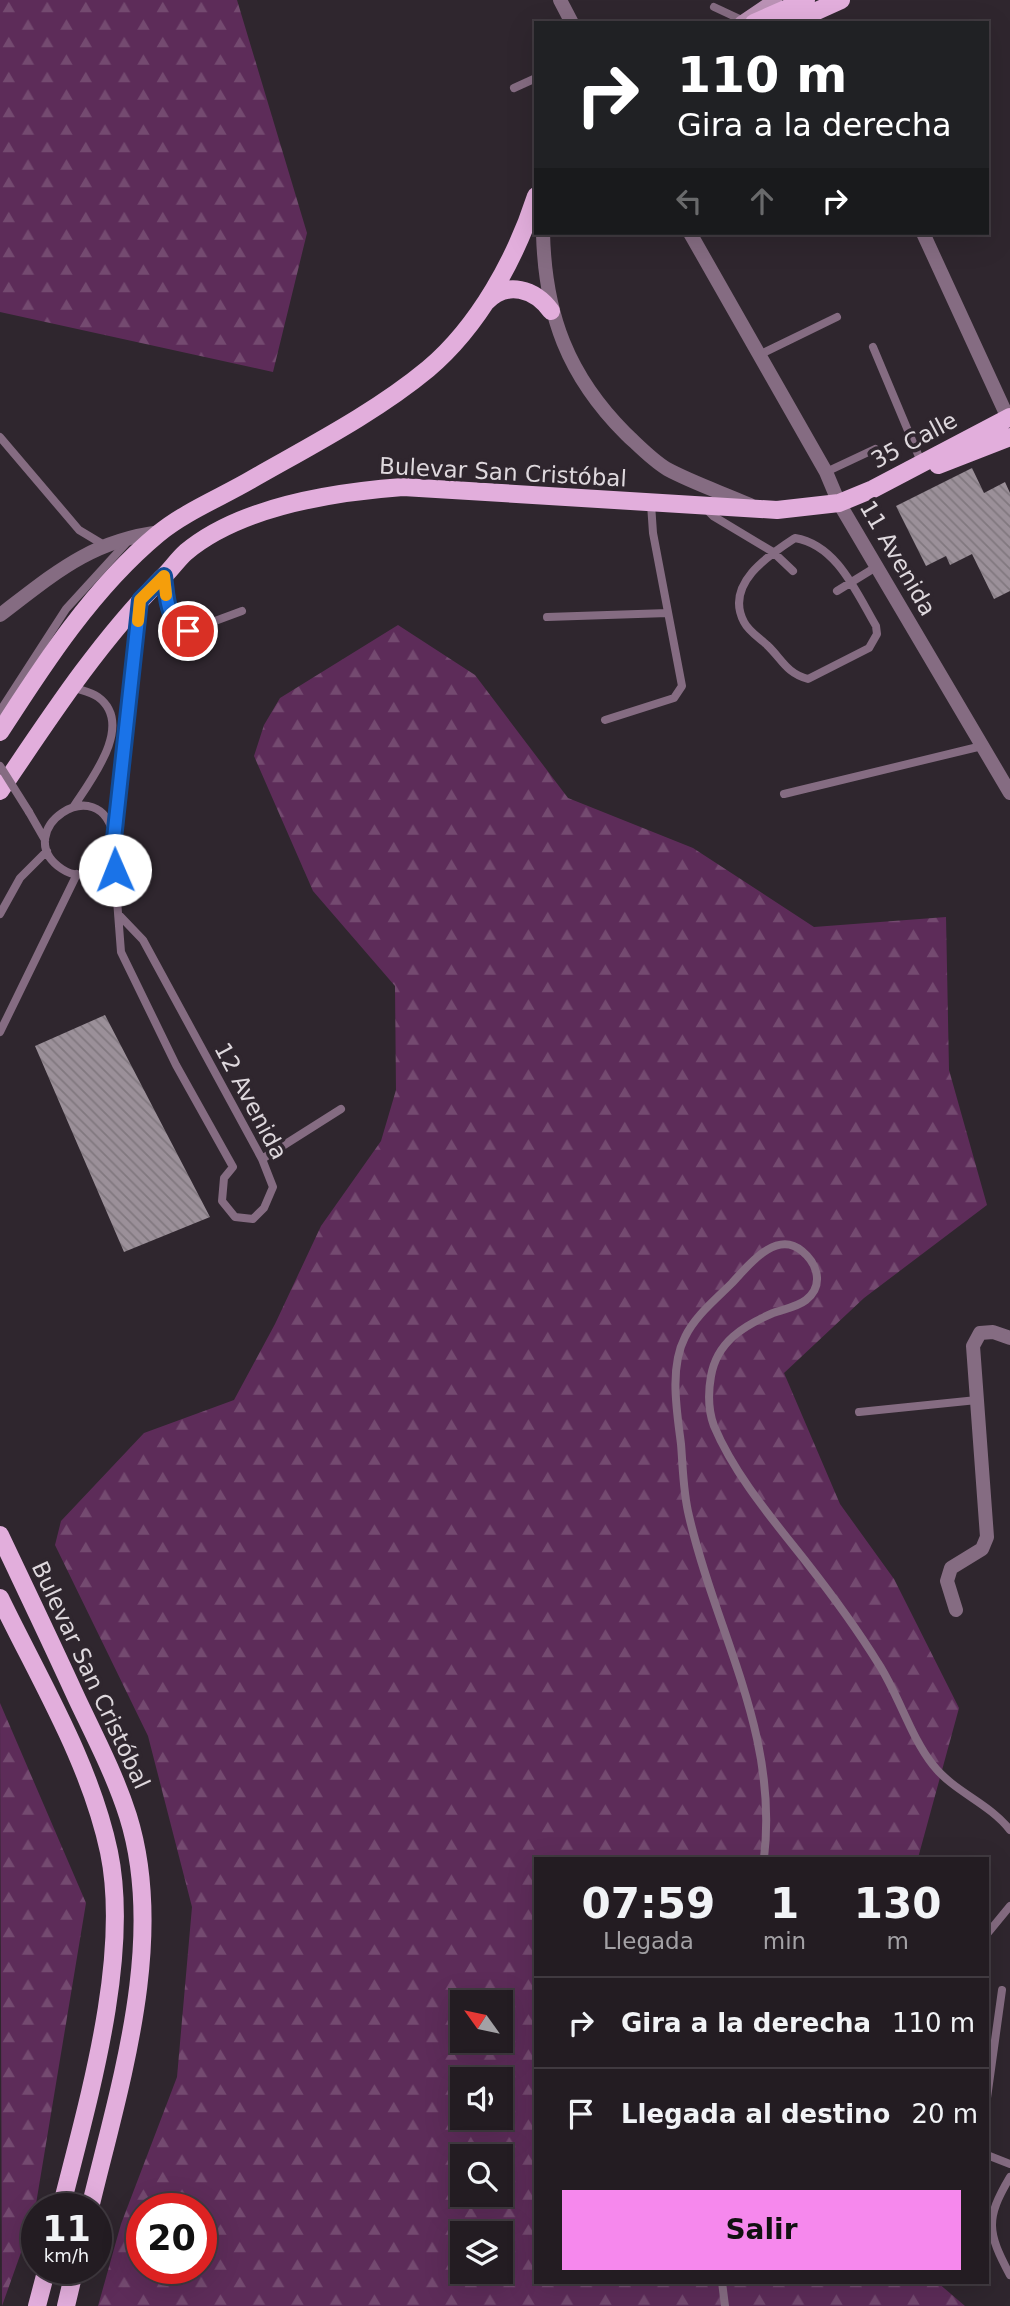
<!DOCTYPE html>
<html lang="es">
<head>
<meta charset="utf-8">
<style>
	body { margin:0; font-family:"DejaVu Sans",sans-serif; background:#2f292f; color:#f1f3f6; height:100vh; display:flex; flex-direction:column; font-size:26px; white-space:nowrap }
	* { box-sizing:border-box; margin:0 }
	p { font-size:23px; color:#a3a1a5 }
	.icon { flex:none; width:38px; height:38px; fill:none; stroke:currentColor; stroke-width:2; stroke-linecap:round; stroke-linejoin:round }
	.map { position:relative; flex:1; overflow:hidden }
	.drawer { position:absolute; left:534px; top:1857px; width:455px; height:427px; display:flex; flex-direction:column; background:#231c22; border-radius:0px; box-shadow:0 7px 28px #0002,0 0 0 2px #403a40 }
	.drawer>* { flex:none }
	.top-card { position:absolute; left:534px; top:21px; width:455px; height:214px; border-radius:0px; box-shadow:0 7px 28px #0002,0 0 0 2px #403a40; background:#202124; color:#fff; overflow:hidden }
	.needle { width:46px; rotate:303deg }
	.controls { position:absolute; left:450px; top:1990px; display:grid; gap:14px }
	.controls a { display:grid; place-items:center; width:63px; height:63px; border-radius:0px; background:#231c22; box-shadow:0 7px 28px #0002,0 0 0 2px #403a40; font-size:35px }
	.speed { position:absolute; left:21px; top:2193px; display:flex; gap:14px; font-size:35px; font-weight:700; text-align:center }
	.speed>* { display:grid; place-content:center; width:91px; height:91px; border-radius:50%; background:#231c22; box-shadow:0 7px 28px #0002,0 0 0 2px #403a40; line-height:1 }
	.speed small { font-size:18px; font-weight:400 }
	.speed .limit { border:10px solid #d22; background:#fff; color:#111 }
	.pin { position:absolute; display:grid; place-items:center; width:60px; height:60px; color:#fff; margin:-30px; border:4px solid #fff; border-radius:50%; box-shadow:0 2px 7px #0007 }
	.me { position:absolute; width:77px; margin:-38px; rotate:359deg; stroke-linejoin:round; filter:drop-shadow(0 0 5px #0008) }
	.turn { display:flex; align-items:center; gap:24px; height:147px; padding:0 28px; font-size:32px }
	.turn .icon { width:91px; height:91px; stroke-width:2.5 }
	.turn b { display:block; font-size:49px; line-height:60px }
	.lanes { display:flex; align-items:center; height:66px; padding:0 28px; background:#0003; justify-content:center; gap:35px; direction:ltr }
	.lanes .off { opacity:.35 }
	.eta { display:flex; justify-content:space-evenly; align-items:center; height:119px; text-align:center }
	.eta b { font-size:42px; font-weight:600; line-height:49px }
	.primary-button { display:flex; gap:14px; margin-top:auto; padding:14px 28px }
	.primary-button a { flex:1; height:80px; border-radius:0px; background:#f688ed; color:#111; font-size:28px; font-weight:600; line-height:80px; text-align:center }
	ul { padding:0; list-style:none }
	li { display:flex; align-items:center; gap:21px; height:91px; padding:0 28px; border-top:2px solid #403a40 }
	li div { flex:1 }
	li b { display:block; font-size:26px }
	li em { font-style:normal }
	.map>svg:first-child { display:block }
	.forest { fill:url(#forest-firs); fill-rule:evenodd }
	.building { fill:url(#building-back-hatch) }
	.lines { fill:none; stroke-linecap:round; stroke-linejoin:round }
	.lane { stroke:#856c82; stroke-width:8 }
	.street { stroke:#856c82; stroke-width:14 }
	.secondary { stroke:#ba92b5; stroke-width:14 }
	.primary { stroke:#e2aedc; stroke-width:18 }
	.lane-bridge { stroke:#856c82; stroke-width:8 }
	.route-casing { stroke:#114b97; stroke-width:18 }
	.route { stroke:#1a73e8; stroke-width:12 }
	.slow { stroke:#f59e0b; stroke-width:12 }
	.labels { text-anchor:middle; dominant-baseline:central; stroke-width:7; stroke-linejoin:round; paint-order:stroke }
	.street-label { font-size:23px; fill:#ded8dd; stroke:#2f262e }
</style>
</head>
<body>
<div class="map">
<svg width="1010" height="2306" viewBox="0 0 1010 2306">
	<defs>
		<pattern id="forest-firs" width="22" height="20" patternUnits="userSpaceOnUse" patternTransform="scale(1.75)"><rect width="22" height="20" fill="#5d2c59"/><path d="M5 1l3.5 6h-7zM16 11l3.5 6h-7z" fill="#744a70"/></pattern>
		<pattern id="building-back-hatch" width="6" height="6" patternUnits="userSpaceOnUse" patternTransform="scale(1.75)"><rect width="6" height="6" fill="#9b9099"/><path d="M-1 5l2 2M0 0l6 6M5-1l2 2" fill="none" stroke="#81787f"/></pattern>
	</defs>
	<rect width="100%" height="100%" fill="#2f262e"/>
	<!-- forest -->
	<path class="forest" d="M0,0H237L307,233L273,372L0,312Z
		M398,625L475,675L568,798L693,848L814,927L946,917L949,1070L987,1205L864,1298L784,1373L840,1504L894,1579L959,1708L918,1858H536V2282H937L965,2306H98L121,2224L177,2077L192,1907L148,1736L55,1545L61,1521L144,1433L234,1400L275,1324L321,1226L381,1141L396,1090L395,986L313,891L254,756L264,725L280,698ZM462,2002H500V2040H462ZM462,2079H500V2118H462ZM462,2156H500V2194H462ZM142,2208H201V2268H142ZM462,2233H500V2272H462Z
		M0,1703L86,1903L34,2216L2,2306Z"/>
	<!-- building -->
	<path class="building" d="M972,468L984,493L1005,482L1010,493V591L994,599L972,554L950,565L946,556L926,566L896,506Z
		M105,1015L210,1217L124,1252L35,1046Z"/>
	<g class="lines">
		<!-- lane -->
		<path class="lane" d="M714,7L744,21
			M514,88L536,78
			M873,347L922,464
			M759,355L837,317
			M0,437L79,530L104,545
			M826,472L875,449
			M706,509L713,516L773,552L793,571
			M795,538C837,545 856,592 876,626L877,634L869,648L808,679C786,673 782,659 767,645C760,638 749,632 744,622C724,584 769,555 795,538Z
			M165,578C167,598 167,622 188,631L242,611
			M837,591L876,567
			M547,617L668,613
			M72,687C80,690 91,692 98,697C135,724 91,780 74,806
			M0,711L66,609L129,540
			M605,720L674,698L682,686L653,533L651,504
			M784,794L982,746
			M29,812L45,840
			M114,838C101,766 7,832 62,869C83,883 105,868 113,848L140,606
			M113,848L121,952L176,1065L233,1167L224,1178L222,1201L235,1217L253,1219L264,1208L273,1187L262,1159L143,940L120,916
			M0,914L20,878L47,851
			M0,1032L77,874
			M262,1159L341,1109
			M859,1412L977,1400
			M764,1858C779,1733 716,1633 689,1516C683,1492 683,1468 681,1444C677,1412 669,1368 685,1337C695,1316 715,1300 732,1283C748,1266 776,1229 802,1251C818,1264 824,1286 806,1300C797,1307 784,1309 773,1313C743,1326 717,1342 711,1376C708,1393 708,1410 714,1426C735,1476 774,1521 807,1563C832,1595 857,1629 878,1663C899,1695 910,1736 933,1765C954,1792 989,1803 1010,1830
			M987,1934L1010,1906
			M987,2098L1002,1990
			M987,2155L1010,2164
			M1010,2177C985,2219 987,2232 1010,2275
			M722,2282L725,2306"/>
		<!-- street -->
		<path class="street" d="M560,0L572,23
			M543,233C545,315 568,376 626,434C639,446 652,460 667,469C693,483 723,493 750,505
			M690,233L826,472L839,503L1010,793
			M923,233L1008,418
			M0,615C54,574 90,541 160,532
			M956,1610L947,1581L951,1568L982,1549L987,1537L973,1346L980,1333L993,1332L1010,1338"/>
		<!-- secondary -->
		<path class="secondary" d="M741,23L775,0"/>
		<!-- primary -->
		<path class="primary" d="M754,23L806,0
			M790,23L841,0
			M486,302C507,280 535,289 551,311
			M938,465L1010,437
			M0,732C45,662 93,588 158,534C186,511 222,497 254,478C312,445 376,412 428,369C479,326 516,258 536,196
			M0,791C50,717 98,643 161,579C170,571 177,560 186,552C241,506 335,492 403,487L777,510L839,503L873,489L1010,417
			M0,1535C26,1590 52,1644 77,1699C95,1737 115,1775 128,1816C167,1940 119,2087 90,2208
			M0,1598C39,1679 90,1762 109,1852C131,1958 87,2104 61,2208
			M37,2306L47,2268
			M66,2306L75,2268"/>
		<!-- lane-bridge -->
		<path class="lane-bridge" d="M0,766L29,812"/>
	</g>
	<g class="lines">
		<defs>
			<path id="route" d="M115,870L113,848L140,600L164,576C167,596 166,622 188,631"/>
		</defs>
		<!-- route casing -->
		<use href="#route" class="route-casing"/>
		<!-- route -->
		<use href="#route" class="route"/>
		<!-- slow -->
		<path class="slow" d="M138,621L140,600L164,576L166,595"/>
	</g>
	<g class="labels">
		<!-- street labels -->
		<g class="street-label">
			<text transform="translate(914 440) rotate(-28)">35 Calle</text>
			<text transform="translate(503 472) rotate(3)">Bulevar San Cristóbal</text>
			<text transform="translate(898 558) rotate(60)">11 Avenida</text>
			<text transform="translate(251 1101) rotate(62)">12 Avenida</text>
			<text transform="translate(91 1675) rotate(65)">Bulevar San Cristóbal</text>
		</g>
	</g>
</svg>
<div class="controls">
<a><svg class="needle" viewBox="-14 -14 28 28"><path d="M0-13l5 13h-10z" fill="#e53935"/><path d="M0 13l5-13h-10z" fill="#a3a1a5"/></svg></a>
<a><svg class="icon" aria-label="sound" viewBox="0 0 24 24"><path d="M4 9h4l5-4v14l-5-4H4zM17 9q2 3 0 6"/></svg></a>
<a><svg class="icon" aria-label="search" viewBox="0 0 24 24"><circle cx="10" cy="10" r="6"/><path d="M15 15l6 6"/></svg></a>
<a><svg class="icon" aria-label="layers" viewBox="0 0 24 24"><path d="M12 4l9 5-9 5-9-5zM3 14l9 5 9-5"/></svg></a>
</div>
<div class="speed"><div>11<small>km/h</small></div><div class="limit">20</div></div>
<div class="pin" style="left:188px;top:631px;background:#d93025"><svg class="icon" aria-label="arrive" viewBox="0 0 24 24"><path d="M6 21V4h12l-3 4 3 4H6"/></svg></div>
<svg class="me" style="left:115px;top:870px" viewBox="-20 -20 40 40"><circle r="19" fill="#fff"/><path d="M0-13L10 11 0 6-10 11z" fill="#1a73e8"/></svg>
<div class="top-card">
<div class="turn"><svg class="icon" aria-label="right" viewBox="0 0 24 24"><path d="M7 20v-9h11M14 6l5 5-5 5"/></svg><div><b>110 m</b>Gira a la derecha</div></div>
<div class="lanes"><svg class="icon off" aria-label="left" viewBox="0 0 24 24"><path d="M17 20v-9H6M10 6l-5 5 5 5"/></svg><svg class="icon off" aria-label="ahead" viewBox="0 0 24 24"><path d="M12 20V5M6 11l6-6 6 6"/></svg><svg class="icon" aria-label="right" viewBox="0 0 24 24"><path d="M7 20v-9h11M14 6l5 5-5 5"/></svg></div>
</div>
<section class="drawer">
<div class="eta">
<div><b>07:59</b><p>Llegada</p></div>
<div><b>1</b><p>min</p></div>
<div><b>130</b><p>m</p></div>
</div>
<ul>
<li><svg class="icon" aria-label="right" viewBox="0 0 24 24"><path d="M7 20v-9h11M14 6l5 5-5 5"/></svg><div><b>Gira a la derecha</b></div><em>110 m</em></li>
<li><svg class="icon" aria-label="arrive" viewBox="0 0 24 24"><path d="M6 21V4h12l-3 4 3 4H6"/></svg><div><b>Llegada al destino</b></div><em>20 m</em></li>
</ul>
<div class="primary-button"><a>Salir</a></div>
</section>
</div>
</body>
</html>
